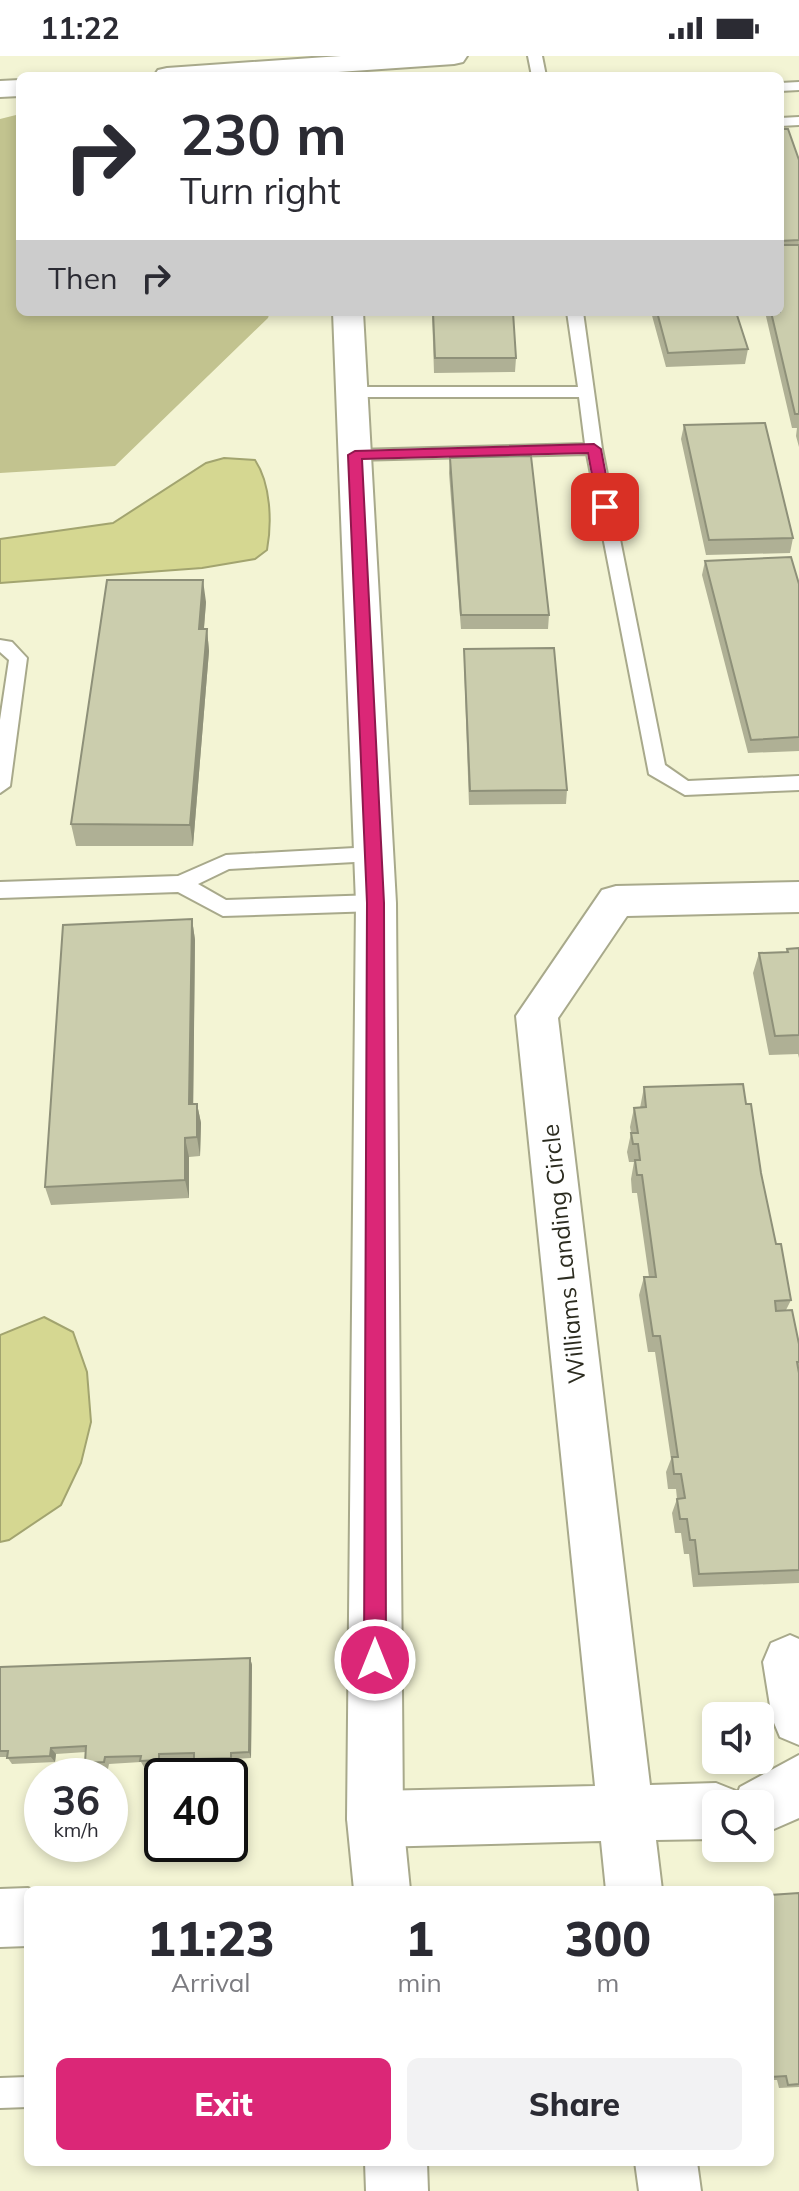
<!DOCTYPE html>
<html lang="en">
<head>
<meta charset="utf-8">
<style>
	body { margin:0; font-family:Mulish,sans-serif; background:#f2f2f3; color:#2b2b33; height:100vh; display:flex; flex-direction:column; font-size:30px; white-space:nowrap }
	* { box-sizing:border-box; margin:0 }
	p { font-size:26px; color:#7c7c81 }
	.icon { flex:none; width:44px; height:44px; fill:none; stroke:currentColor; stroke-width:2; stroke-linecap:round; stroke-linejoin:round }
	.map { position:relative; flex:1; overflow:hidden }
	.side { position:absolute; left:24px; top:1830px; width:750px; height:280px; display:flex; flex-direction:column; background:#fff; border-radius:12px; box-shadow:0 4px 12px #0003 }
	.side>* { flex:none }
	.guide { position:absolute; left:16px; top:16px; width:768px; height:244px; border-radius:12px; box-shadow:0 4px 12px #0003; background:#fff; color:#2b2b33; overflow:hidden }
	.tools { position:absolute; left:702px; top:1646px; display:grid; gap:16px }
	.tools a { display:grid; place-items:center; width:72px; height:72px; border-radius:12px; background:#fff; box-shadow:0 4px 12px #0003; font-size:40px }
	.speed { position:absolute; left:24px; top:1702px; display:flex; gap:16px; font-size:40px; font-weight:700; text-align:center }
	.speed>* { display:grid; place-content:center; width:104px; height:104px; border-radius:50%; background:#fff; box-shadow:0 4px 12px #0003; line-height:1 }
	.speed small { font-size:20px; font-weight:400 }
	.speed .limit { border:4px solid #111; border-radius:12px; background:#fff; color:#111 }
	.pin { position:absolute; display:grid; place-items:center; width:68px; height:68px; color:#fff; margin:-34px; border-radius:16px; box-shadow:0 4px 12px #0006 }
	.me { position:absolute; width:88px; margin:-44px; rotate:0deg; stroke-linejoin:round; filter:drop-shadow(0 0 6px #0008) }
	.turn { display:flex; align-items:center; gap:28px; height:168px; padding:0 32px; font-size:36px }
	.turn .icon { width:104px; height:104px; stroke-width:2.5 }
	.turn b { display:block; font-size:56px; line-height:68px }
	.then { display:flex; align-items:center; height:76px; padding:0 32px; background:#0003; gap:16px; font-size:30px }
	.eta { display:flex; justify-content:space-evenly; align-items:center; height:136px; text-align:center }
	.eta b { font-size:48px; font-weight:800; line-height:56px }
	.button { display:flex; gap:16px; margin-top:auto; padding:16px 32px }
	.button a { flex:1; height:92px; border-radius:12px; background:#db2777; color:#fff; font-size:32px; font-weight:800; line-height:92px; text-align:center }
	.button a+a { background:#f2f2f3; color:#2b2b33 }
	.status { display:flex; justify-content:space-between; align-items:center; height:56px; padding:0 40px; background:#fff; direction:ltr }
	.status svg { height:22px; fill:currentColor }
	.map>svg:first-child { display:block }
	.green { fill:#c2c38f }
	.water { fill:#d5d791; stroke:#a2a46f; stroke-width:2 }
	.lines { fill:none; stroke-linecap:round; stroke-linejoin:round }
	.lane-casing { stroke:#a8a98b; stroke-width:4 }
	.street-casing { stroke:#a8a98b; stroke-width:4 }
	.secondary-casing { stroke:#a8a98b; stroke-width:4 }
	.lane { fill:#fff; fill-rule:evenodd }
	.street { fill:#fff; fill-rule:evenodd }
	.secondary { fill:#fff; fill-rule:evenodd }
	.wall { fill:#afb095 }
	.shaded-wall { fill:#8e9079 }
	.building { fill:#cbcdad; stroke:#8e9079; stroke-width:2 }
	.route { fill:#db2777; stroke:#8e194d; stroke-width:2 }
	.labels { text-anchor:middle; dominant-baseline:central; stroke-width:8; stroke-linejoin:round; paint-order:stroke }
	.street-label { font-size:24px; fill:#2c2c20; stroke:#fff }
</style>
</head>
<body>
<div class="status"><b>11:22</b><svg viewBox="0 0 49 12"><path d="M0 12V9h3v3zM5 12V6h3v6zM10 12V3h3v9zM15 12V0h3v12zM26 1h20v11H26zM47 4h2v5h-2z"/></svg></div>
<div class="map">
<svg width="799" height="2135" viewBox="0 0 799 2135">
	<rect width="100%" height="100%" fill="#f3f4d4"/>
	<!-- green -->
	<path class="green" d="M20,58V256H270L268,262L115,410L0,417V63Z"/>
	<!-- water -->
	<path class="water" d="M224,402L255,404C271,428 272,467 267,494L255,503L202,512L0,527V483L113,467L206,407Z
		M44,1261L73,1276L87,1316L91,1366L81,1407L61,1449L9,1484L0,1486V1279Z"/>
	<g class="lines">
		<defs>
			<path id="lane" d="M528,0H542L546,20H532Z
				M799,26V34L780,35V27Z
				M799,61V69L780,70V62Z
				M567,256H583L602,393L665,709L688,725L799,720V734L685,739L649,718L587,398L355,404L347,399L355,394L585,388L579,341H352L344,336L352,331H578Z
				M0,584L12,586L27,602L10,730L0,737V664L9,604L0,596Z
				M373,791L380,793L383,798L380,803L373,805L229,813L198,828L226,844L376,839L383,842L386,847L383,852L376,855L223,860L178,836L0,842V826L178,820L226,799Z
				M28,2021V2051L0,2052V2022Z"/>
			<path id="street" d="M799,826V856L627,860L558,962L650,1729L716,1727L736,1735L737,1739L740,1731L799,1699V1762L760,1779V1748H716V1783L656,1784L662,1834H606L601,1785L375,1791L355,1783L347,1763L355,1743L375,1735L595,1730L516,960L602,834L616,830Z
				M790,1579L799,1583V1689L780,1681L772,1662L763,1606L771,1587Z
				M28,1832L32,1834H28V1890L0,1891V1833Z
				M635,2106H697L701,2135H639Z"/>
			<path id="secondary" d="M341,0H467L463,6L454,8L280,20H154L158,14L167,12Z
				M20,24V40L0,41V25Z
				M333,256H363L396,847L403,1763L410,1834H354L347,1763L356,847Z
				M365,2106H427L428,2135H366Z"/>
		</defs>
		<!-- lane casing -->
		<use href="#lane" class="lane-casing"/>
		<!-- street casing -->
		<use href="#street" class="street-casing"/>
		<!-- secondary casing -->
		<use href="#secondary" class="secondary-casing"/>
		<!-- lane -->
		<use href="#lane" class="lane"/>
		<!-- street -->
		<use href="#street" class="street"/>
		<!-- secondary -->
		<use href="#secondary" class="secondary"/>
	</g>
	<!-- wall -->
	<path class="wall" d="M780,73L799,104V391L796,380L797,372H792L765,256H780Z
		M432,256H513L516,302L515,316L434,317Z
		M651,256H736L748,293L745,308L666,311Z
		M684,369L793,482L790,497L706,499L681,383Z
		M450,402L549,559L548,573H461L449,417Z
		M705,505L799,528V695L748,697L702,519Z
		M206,546L204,573H207L209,595L193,790H76L71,768Z
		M464,593L567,734L566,748L469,749L464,607Z
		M192,863L195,884L193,1048H197L201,1067L200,1100L189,1101V1142L51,1149L45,1131Z
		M799,892V1002L798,998L769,999L753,917L759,897L786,896L787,893Z
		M644,1031L761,1117L776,1188L791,1244L786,1254L799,1288V1527L693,1531L689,1498H684L681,1477H675L672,1457L677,1443L676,1433H668L666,1416L671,1403L655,1296H648L639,1239L644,1221H649L637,1137H632L631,1123L634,1106H629L627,1096L631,1077L630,1071L634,1052H640Z
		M250,1602L252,1609L251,1702L233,1703V1708L197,1709L194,1703L162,1705V1711H144L141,1706L109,1708L108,1713H89L85,1707L86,1696L56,1698L55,1706L12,1708L7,1701H0V1611Z
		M799,1837V2031L779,2032L777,2024H770V1839Z"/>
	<!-- shaded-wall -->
	<path class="shaded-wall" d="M203,524L206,546L202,595L199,573Z
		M207,573L209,595L193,790L190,769Z
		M192,863L195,884L193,1067L189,1048Z
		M197,1048L201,1067L200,1100L197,1081Z
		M185,1082L189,1101V1142L185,1124Z
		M250,1602L252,1609L251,1702L249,1696Z
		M51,1692L56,1698L55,1706L50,1700Z"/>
	<!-- building -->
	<path class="building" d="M780,73H788L799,104V184L780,185Z
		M780,189H799V358H795L771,256H780Z
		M433,256H513L516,302H435Z
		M657,256H736L748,293L668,297Z
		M765,367L793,482L709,484L684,369Z
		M531,400L549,559H461L450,402Z
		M791,501L799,528V681L751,684L705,505Z
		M107,524H203L199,573H207L190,769L71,768Z
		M554,592L567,734L470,735L464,593Z
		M192,863L189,1048H197V1081L185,1082V1124L45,1131L63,869Z
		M799,892V979L775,980L759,897L788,896L787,893Z
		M743,1028L746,1048H751L761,1117L776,1188H781L791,1244L775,1245L776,1255L792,1254L799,1288V1306H797L799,1317V1514L699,1518L695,1484H690L687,1463H680L677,1443L685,1442L681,1418H674L672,1401H678L660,1280H653L644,1221H656L642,1119H637L635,1104H640L638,1088H633L631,1077H638L634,1052L646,1051L644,1031Z
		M250,1602L249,1696L231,1697V1702L194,1703V1697L159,1698V1704L140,1705L141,1700L105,1701L104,1706L85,1707L86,1690L51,1692L50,1700L7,1702L8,1695H0V1611Z
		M799,1837V2028L788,2029L786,2020L770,2021V1839Z"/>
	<!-- route -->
	<path class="route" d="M594,388L601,393L612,451L605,455L598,451L588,397L362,403L384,847L386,1604L383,1612L375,1615L367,1612L364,1604L367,847L348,399L355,395Z"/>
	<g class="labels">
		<!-- street labels -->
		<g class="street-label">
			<text transform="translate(563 1198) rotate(-96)">Williams Landing Circle</text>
		</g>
	</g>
</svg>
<div class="tools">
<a><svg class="icon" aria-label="sound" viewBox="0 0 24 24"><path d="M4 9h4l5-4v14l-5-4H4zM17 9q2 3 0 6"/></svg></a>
<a><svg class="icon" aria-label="search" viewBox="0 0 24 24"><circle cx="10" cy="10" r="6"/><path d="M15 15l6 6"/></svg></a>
</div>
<div class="speed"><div>36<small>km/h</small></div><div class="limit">40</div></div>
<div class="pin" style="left:605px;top:451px;background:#d93025"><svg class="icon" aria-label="arrive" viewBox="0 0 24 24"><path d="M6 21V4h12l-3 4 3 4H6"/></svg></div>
<svg class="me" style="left:375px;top:1604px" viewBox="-20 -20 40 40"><circle r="17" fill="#db2777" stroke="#fff" stroke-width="3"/><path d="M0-11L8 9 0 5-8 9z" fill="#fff"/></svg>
<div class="guide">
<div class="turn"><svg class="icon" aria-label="right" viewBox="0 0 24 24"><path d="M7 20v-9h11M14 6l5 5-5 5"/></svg><div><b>230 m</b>Turn right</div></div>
<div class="then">Then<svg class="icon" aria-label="right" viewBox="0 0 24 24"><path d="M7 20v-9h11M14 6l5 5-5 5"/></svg></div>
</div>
<section class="side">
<div class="eta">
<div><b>11:23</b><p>Arrival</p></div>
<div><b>1</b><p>min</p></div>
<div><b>300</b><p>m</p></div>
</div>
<div class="button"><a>Exit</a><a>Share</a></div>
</section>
</div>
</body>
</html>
